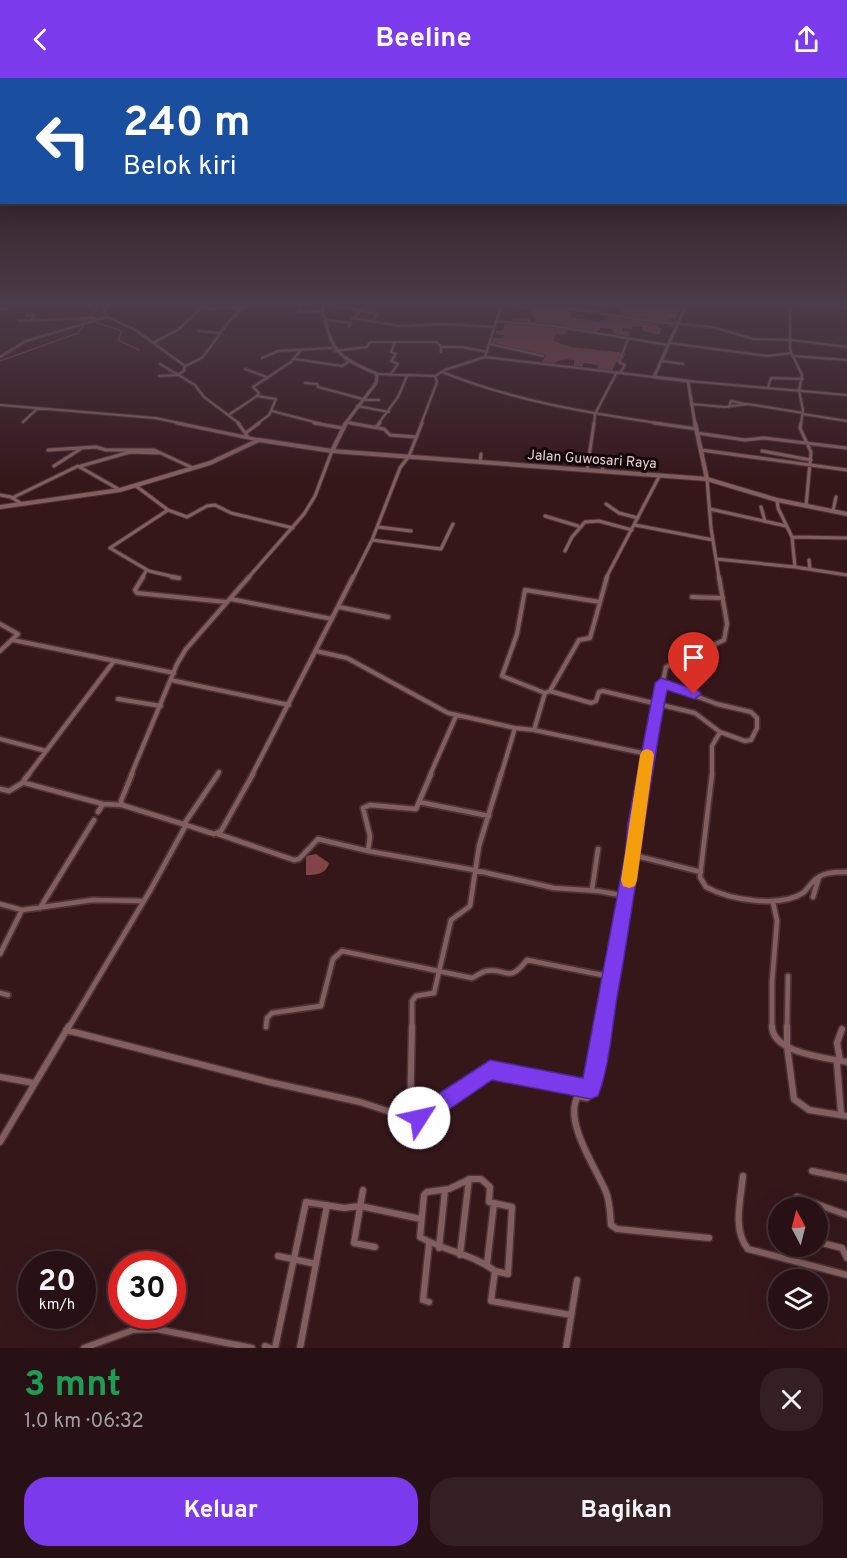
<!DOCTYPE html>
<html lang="id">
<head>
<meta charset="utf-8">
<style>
	body { margin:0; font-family:Overpass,sans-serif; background:#341f22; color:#f1f3f6; height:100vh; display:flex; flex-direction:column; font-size:22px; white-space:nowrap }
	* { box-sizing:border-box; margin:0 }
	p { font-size:20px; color:#a59da0 }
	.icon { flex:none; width:33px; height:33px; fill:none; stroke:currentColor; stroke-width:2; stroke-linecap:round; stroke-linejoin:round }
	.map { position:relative; height:1270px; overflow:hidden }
	.side { display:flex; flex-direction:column; background:#281114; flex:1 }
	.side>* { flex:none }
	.hud { position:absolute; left:0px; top:0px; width:848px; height:126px; box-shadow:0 6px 24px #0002,0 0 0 2px #443134; background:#1a4fa0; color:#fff; overflow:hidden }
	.needle { width:39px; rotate:353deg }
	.controls { position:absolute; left:768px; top:1119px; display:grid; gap:12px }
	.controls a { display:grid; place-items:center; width:60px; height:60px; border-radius:50%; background:#281114; box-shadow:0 6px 24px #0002,0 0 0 2px #443134; font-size:30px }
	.speed { position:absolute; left:18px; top:1173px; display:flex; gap:12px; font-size:30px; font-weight:700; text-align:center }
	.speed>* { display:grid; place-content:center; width:78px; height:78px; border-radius:50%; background:#281114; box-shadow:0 6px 24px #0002,0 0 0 2px #443134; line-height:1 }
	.speed small { font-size:15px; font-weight:400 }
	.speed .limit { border:9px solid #d22; background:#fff; color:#111 }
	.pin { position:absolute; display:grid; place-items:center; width:51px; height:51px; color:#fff; margin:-62px -26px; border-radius:50% 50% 50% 0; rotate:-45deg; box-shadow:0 0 6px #0007 }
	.pin .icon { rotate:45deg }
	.me { position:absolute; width:66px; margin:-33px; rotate:55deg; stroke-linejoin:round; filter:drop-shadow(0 0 4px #0008) }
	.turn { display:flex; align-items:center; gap:21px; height:126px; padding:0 24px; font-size:27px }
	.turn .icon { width:78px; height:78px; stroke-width:2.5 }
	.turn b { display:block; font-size:42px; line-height:51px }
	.round { display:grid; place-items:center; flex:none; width:63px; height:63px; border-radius:24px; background:#341f22 }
	.summary { display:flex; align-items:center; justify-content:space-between; height:102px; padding:0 24px }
	h1 { font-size:36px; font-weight:700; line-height:45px; color:#1e9e55 }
	.cta { display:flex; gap:12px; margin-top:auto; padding:12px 24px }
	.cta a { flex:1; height:69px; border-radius:24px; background:#7c3aed; color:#fff; font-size:24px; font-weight:700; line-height:69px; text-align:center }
	.cta a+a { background:#341f22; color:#f1f3f6 }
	header { display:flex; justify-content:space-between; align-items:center; height:78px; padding:0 24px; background:#7c3aed; color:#fff; font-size:27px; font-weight:700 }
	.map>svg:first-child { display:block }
	.forest { fill:#7d4045 }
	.water { fill:#814448 }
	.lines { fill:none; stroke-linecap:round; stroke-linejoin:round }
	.stream { stroke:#814448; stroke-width:1.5 }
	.minor-far4-casing { stroke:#4c3436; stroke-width:4 }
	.minor-far3-casing { stroke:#4c3436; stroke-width:5 }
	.minor-far2-casing { stroke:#4c3436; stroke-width:7 }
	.minor-far1-casing { stroke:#4c3436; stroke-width:8 }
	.minor-casing { stroke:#4c3436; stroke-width:9 }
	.tertiary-far1-casing { stroke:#4c3436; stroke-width:4.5 }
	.tertiary-casing { stroke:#4c3436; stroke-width:6 }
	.minor-far4 { stroke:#835e60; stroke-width:2 }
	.minor-far3 { stroke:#835e60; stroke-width:3 }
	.minor-far2 { stroke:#835e60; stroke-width:4 }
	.minor-far1 { stroke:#835e60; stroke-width:4.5 }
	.minor { stroke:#835e60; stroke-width:6 }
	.tertiary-far1 { stroke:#835e60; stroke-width:3 }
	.tertiary { stroke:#835e60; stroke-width:4 }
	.route { fill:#7c3aed; stroke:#51269a; stroke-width:1.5 }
	.slow { fill:#f59e0b }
	.labels { text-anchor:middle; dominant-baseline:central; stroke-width:6; stroke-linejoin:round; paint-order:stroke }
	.far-street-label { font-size:14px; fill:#e6d1d1; stroke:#140708 }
</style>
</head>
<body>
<header><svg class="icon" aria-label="back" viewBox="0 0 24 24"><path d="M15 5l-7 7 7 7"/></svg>Beeline<svg class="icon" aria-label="share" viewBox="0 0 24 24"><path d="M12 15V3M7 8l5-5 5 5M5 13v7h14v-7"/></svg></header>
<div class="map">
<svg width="847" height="1270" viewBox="0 0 847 1270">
	<rect width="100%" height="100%" fill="#35171a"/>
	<!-- forest -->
	<path class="forest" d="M504,225H567V231H563L571,233L570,239L600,244L601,242H607L608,236L620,238L622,233L615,228L589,227V225H683L676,241H668L676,244L673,249L659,245L658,249L662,250L659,257L643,253L642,249L633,248L631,251L623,250L622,253L630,254L629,258L614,256L612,251L601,250L596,254L567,253L565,256H556L553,263L571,269L626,275L622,283L616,284L612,293L597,291L598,287L584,285L582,289L574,288V282C566,281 560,281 553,286L542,284L546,277L492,266L494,260H503L504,257L496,256V253L503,252L505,244H511L513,240H530V244H535L536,240L531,236L532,232L516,230Z"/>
	<!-- water -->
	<path class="water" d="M316,776L329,785C326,796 317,797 306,797V778Z"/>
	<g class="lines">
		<!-- stream -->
		<path class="stream" d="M95,244L122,253L118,262L139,272
			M0,283L78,255L97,230V225"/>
		<defs>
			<path id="minor-far4" d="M209,225L201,230C216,232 226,228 241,231
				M302,225L298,234H323
				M535,225L657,244L712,249L753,261L791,262L847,269
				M780,225L847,229
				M325,226L378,236L372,243
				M790,226V272L802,297L799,313
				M0,231H5
				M27,237H35L30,243
				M107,238L104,234L109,225
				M352,240L400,248L444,246L495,249
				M353,240L370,225
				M326,242L351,245L349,248
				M18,243L95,240
				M497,243L554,248L668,267
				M198,253L221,255
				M153,265L179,251L201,230
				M669,265L767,278L791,275
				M490,266L543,278
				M441,269H462L487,274
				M334,273L367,269L370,264H437L441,269V274
				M793,278L847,282
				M0,279L26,263L107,239L134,251L185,288
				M485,279L502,225
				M262,280L278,273L332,270
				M294,281L342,288L348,284
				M662,283L683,286
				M160,286L195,307L204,319L240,346
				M245,291L267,299
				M442,294C514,323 588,335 664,346
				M620,295L625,287L619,284L628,261
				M377,296L435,298L445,292L485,279L654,299
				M390,297L398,286L391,283L396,276L391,274L395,264
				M159,298L177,297L184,293L185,288L202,280L228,245L248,225
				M688,303L847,317
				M305,305L317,306L318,309L363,321
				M768,310L771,300L803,301
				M799,313L803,332L801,346
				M257,318L259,315L253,309L291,284L301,272
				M363,322H379
				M691,326L725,329L748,326L803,335
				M0,327L155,340L184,346
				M357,328L389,334
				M729,329L731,323L745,326
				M272,333L322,346
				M230,336L257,318L276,321L269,337L257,346
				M803,336L847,343
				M23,344L38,330
				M346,344L358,346
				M378,346L398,319L407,298
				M421,346L437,304L435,298
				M594,346L595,336L617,294"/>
			<path id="minor-far3" d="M177,345L259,362
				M238,345L248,359
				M314,345L342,350
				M350,345L384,351L390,357L416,359
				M422,345L409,378L400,390L372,462L441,471L453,446
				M654,345L697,351
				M801,345L800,350L811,374L806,428
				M376,349L380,345
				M247,354L259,345
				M697,355L745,362L764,360L847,370
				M48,372L96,369L106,372H154L193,390
				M701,372L847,392
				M762,373L811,382
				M480,384L481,376
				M589,385L602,387L603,393
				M54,388L82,370
				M81,388L130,374L158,375
				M587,392L594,345
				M707,401L711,450L719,500
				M136,408L168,432L110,470L149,493L179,500
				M0,417L11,419L22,426
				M12,420L78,388L120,412
				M606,426L619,435L638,440
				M761,429L765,443
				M710,431L786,448
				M168,432L187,439L207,428L215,427L231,435L293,450
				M833,433L836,419
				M545,438L578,448
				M635,447L713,462
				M378,449L411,453
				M792,459L847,460
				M565,473L572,459L585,444L599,443L632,452
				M716,481L795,489L792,459L778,430L777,422
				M809,482L810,491
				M795,489L847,497
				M142,500L146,493
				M248,500L304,436L315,418L332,373
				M353,500L372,462
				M606,500L660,397"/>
			<path id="minor-far2" d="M143,499L135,512L137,515L226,524
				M172,499L179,500
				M692,519L723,520
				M231,521L332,541
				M339,529L388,539
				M0,546L18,556L0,573
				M13,562L174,595
				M316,573L347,580L448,635L515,650
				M171,602L289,627
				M661,605L717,626L751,634L757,640V650L751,662L745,663L720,654L712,668V697
				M550,613L591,625L596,623L599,614L603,613L695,635L720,654
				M545,615L502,598L517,556L525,512L600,524
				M118,621L161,628
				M534,652L647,676
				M0,661L46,673
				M28,697L114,583
				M131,697L177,586L186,571L249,499
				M217,697L219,694
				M252,697L353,499
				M430,697L456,638
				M501,697L515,650L534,652L545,615L550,613L579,562L590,560L607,499
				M646,697L647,676L666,589L724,562L727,546L719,499"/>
			<path id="minor-far1" d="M29,696L24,702L25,705L103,726L122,727
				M431,696L416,731L370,727L363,730L370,758L368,773L474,792L554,810L598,813L626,818
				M712,696L700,799L706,809C730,822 779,830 803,815C807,812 808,808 812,805C820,794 835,794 847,794
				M0,711L9,713L24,704
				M419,724L489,738
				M98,734L103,726
				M184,746L218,696
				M186,747L214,756L221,753L253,696
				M218,756L294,782L299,781L318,761L368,773
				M633,777L701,794
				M592,812L598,771
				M813,819L819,799
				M0,826L22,832L93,822L143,823
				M40,830L94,742
				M0,876L22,832
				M0,915L8,917
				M69,949L151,811L186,747L122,727L121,723L132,696
				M266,949L267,940L272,935L321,928L333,881L342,873L472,900C476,898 482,894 486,893C508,889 507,907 527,882L612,899
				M412,949V923L416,918L434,915L451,842L470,828L479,768L501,696
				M602,949L646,696
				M772,949V904L777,843L773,824
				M787,949L788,898"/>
			<path id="minor" d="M772,948C772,975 826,980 847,984
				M787,948V968L794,1021L809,1032L847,1038
				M66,952L269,1004L360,1024L412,1041L419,1040L490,992L591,1011L602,948
				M0,999L34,1005
				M591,1011L587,1020L578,1018C563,1043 596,1090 606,1114C610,1124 610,1137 611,1147L617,1151L709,1160
				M841,1035L837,986L840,982L837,965L842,951
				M410,1040L412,948
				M0,1064L69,948
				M812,1093L847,1100
				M743,1098C741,1121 732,1152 748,1171L847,1197
				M468,1102L449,1111L427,1114L424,1117L420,1159C444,1173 473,1176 495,1193
				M363,1112L354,1165L375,1169
				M797,1119L847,1137
				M818,1164L842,1170L847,1180
				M429,1166L423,1222L429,1224
				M439,1170L445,1112
				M460,1177L469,1101H481L490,1109L489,1124L512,1129L508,1196L495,1193L491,1223L571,1237
				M278,1178L316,1186
				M487,1186L494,1125
				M265,1268L270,1270
				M84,1270L133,1252L156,1251L252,1270
				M275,1270L306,1124L344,1130L360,1128L421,1141
				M300,1270L327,1127
				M566,1270L577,1202"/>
			<path id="tertiary-far1" d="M326,225L322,230C332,274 336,278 377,296L376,305L345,346
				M687,225L654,299L688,303L695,346"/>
			<path id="tertiary" d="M695,345L707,401
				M332,373L346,345
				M0,429L120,412L210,385L259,362L332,373L707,401L777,422L847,436"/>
		</defs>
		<!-- minor-far4 casing -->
		<use href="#minor-far4" class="minor-far4-casing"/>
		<!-- minor-far3 casing -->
		<use href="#minor-far3" class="minor-far3-casing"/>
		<!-- minor-far2 casing -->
		<use href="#minor-far2" class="minor-far2-casing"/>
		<!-- minor-far1 casing -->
		<use href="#minor-far1" class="minor-far1-casing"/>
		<!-- minor casing -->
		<use href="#minor" class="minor-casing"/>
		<!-- tertiary-far1 casing -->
		<use href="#tertiary-far1" class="tertiary-far1-casing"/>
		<!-- tertiary casing -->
		<use href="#tertiary" class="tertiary-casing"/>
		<!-- minor-far4 -->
		<use href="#minor-far4" class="minor-far4"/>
		<!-- minor-far3 -->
		<use href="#minor-far3" class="minor-far3"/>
		<!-- minor-far2 -->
		<use href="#minor-far2" class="minor-far2"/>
		<!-- minor-far1 -->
		<use href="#minor-far1" class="minor-far1"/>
		<!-- minor -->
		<use href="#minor" class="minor"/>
		<!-- tertiary-far1 -->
		<use href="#tertiary-far1" class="tertiary-far1"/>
		<!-- tertiary -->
		<use href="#tertiary" class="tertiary"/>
	</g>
	<!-- sky -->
	<linearGradient id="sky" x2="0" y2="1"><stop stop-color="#1d0d0e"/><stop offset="0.56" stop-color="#4b3c49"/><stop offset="1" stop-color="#4b3c49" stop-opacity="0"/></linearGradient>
	<rect width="847" height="403" fill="url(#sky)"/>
	<!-- route -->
	<path class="route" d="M661,600L699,613L701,616L694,621L667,612C647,714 636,817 617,919C612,950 609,990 598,1018L591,1021L492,1002L426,1047L419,1050L412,1047L409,1040L412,1033L490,982L583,1000L625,777L628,745L655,605Z"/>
	<!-- slow -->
	<path class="slow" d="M647,671L652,673L654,677L637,802L635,808L629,810L623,808L621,802L640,677L642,673Z"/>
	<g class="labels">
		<!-- far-street labels -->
		<g class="far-street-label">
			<text transform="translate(592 382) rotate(4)">Jalan Guwosari Raya</text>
		</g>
	</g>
</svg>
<div class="controls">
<a><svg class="needle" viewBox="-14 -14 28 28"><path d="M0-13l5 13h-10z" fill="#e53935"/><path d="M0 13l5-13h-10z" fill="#a59da0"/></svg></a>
<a><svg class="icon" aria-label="layers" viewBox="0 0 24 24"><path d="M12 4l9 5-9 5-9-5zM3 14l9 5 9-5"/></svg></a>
</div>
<div class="speed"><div>20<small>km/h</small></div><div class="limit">30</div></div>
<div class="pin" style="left:694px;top:616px;background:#d93025"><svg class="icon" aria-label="arrive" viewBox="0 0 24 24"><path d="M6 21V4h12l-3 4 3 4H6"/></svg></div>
<svg class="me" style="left:419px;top:1040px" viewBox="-20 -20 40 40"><circle r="19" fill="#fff"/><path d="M0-13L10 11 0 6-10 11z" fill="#7c3aed"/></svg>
<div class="hud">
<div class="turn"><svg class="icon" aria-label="left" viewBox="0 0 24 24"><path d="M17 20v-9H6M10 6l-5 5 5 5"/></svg><div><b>240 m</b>Belok kiri</div></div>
</div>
</div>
<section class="side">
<div class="summary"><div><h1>3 mnt</h1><p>1.0 km · 06:32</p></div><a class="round"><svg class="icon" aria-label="close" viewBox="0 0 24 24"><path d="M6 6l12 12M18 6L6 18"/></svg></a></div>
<div class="cta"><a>Keluar</a><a>Bagikan</a></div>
</section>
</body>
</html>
